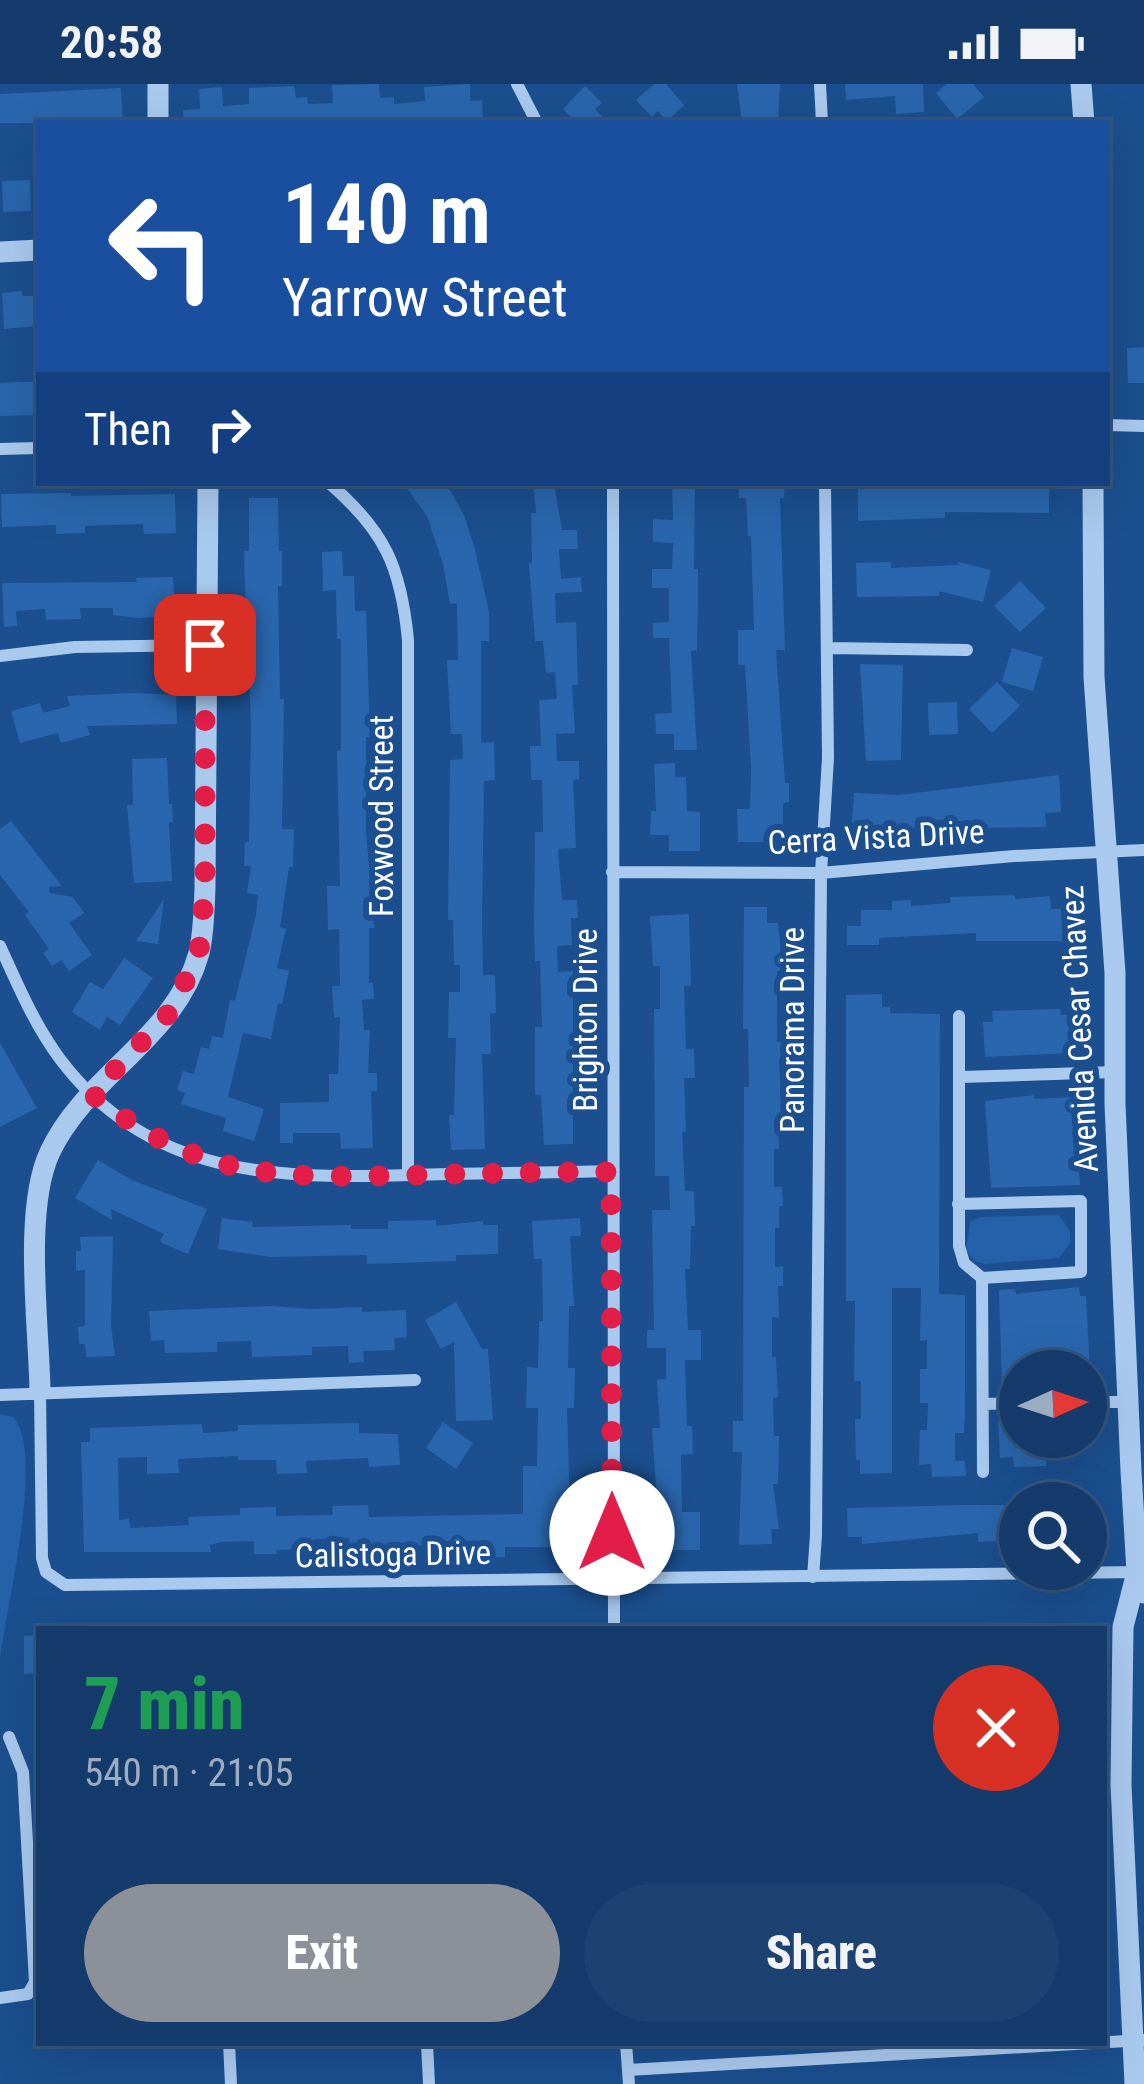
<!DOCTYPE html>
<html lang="en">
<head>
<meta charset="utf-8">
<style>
	body { margin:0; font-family:"Roboto Condensed",sans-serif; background:#1d4271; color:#f1f3f6; height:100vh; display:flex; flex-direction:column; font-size:45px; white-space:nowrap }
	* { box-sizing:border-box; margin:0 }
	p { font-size:39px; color:#9dadc1 }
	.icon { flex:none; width:66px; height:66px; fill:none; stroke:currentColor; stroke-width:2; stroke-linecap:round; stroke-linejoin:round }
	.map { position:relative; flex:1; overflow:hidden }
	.drawer { position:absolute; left:36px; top:1542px; width:1071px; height:420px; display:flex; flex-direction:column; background:#143b6b; border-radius:0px; box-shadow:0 12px 48px #0002,0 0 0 3px #33557e }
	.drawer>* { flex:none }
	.top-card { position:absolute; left:36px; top:36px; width:1074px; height:366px; border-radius:0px; box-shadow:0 12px 48px #0002,0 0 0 3px #33557e; background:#1a4fa0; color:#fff; overflow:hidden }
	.needle { width:78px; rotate:87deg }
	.tools { position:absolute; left:999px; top:1266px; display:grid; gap:24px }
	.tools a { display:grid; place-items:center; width:108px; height:108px; border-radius:50%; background:#143b6b; box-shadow:0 12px 48px #0002,0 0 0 3px #33557e; font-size:60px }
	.pin { position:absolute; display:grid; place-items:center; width:102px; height:102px; color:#fff; margin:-51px; border-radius:24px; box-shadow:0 6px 18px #0006 }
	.me { position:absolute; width:132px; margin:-66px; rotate:0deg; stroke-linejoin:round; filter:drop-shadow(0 0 9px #0008) }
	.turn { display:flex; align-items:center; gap:42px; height:252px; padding:0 48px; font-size:54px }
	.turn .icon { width:156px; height:156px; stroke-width:2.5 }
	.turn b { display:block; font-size:84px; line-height:102px }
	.then { display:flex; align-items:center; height:114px; padding:0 48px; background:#0003; gap:24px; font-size:45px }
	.round { display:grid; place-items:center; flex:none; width:126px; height:126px; border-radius:63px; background:#1d4271 }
	.overview { display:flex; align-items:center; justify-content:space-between; height:204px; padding:0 48px }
	h1 { font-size:72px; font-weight:800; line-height:90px; color:#1e9e55 }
	.cta { display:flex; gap:24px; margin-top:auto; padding:24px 48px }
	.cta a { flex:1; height:138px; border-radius:72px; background:#8c9099; color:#fff; font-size:48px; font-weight:800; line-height:138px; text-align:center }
	.cta a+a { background:#1d4271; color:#f1f3f6 }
	.status { display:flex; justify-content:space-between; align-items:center; height:84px; padding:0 60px; background:#143b6b; direction:ltr }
	.status svg { height:33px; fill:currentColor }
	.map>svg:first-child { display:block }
	.green { fill:#2461a8 }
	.building { fill:#2a66ad }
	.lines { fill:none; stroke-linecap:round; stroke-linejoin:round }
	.minor { stroke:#a9c9ee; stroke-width:12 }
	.tertiary { stroke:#a9c9ee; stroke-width:21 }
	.route { stroke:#e11d48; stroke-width:21; stroke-dasharray:0 37.8 }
	.labels { text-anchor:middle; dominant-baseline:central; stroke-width:12; stroke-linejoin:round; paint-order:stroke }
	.street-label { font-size:33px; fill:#fff; stroke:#1b4f8f }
</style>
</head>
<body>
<div class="status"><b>20:58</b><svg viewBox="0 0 49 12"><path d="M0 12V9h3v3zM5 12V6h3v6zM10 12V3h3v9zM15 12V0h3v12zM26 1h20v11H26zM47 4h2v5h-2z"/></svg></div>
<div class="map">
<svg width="1144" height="2000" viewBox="0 0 1144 2000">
	<rect width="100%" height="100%" fill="#1b4f8f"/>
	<!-- green -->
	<path class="green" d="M1059,1131L1070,1147V1159L1059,1174L985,1180L975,1177L966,1166L970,1138L980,1133Z
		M0,1330L13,1333C46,1366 5,1529 0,1576Z"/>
	<!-- building -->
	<path class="building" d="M379,0L380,14L394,13V20L425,17L424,3L470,0V17L482,16L483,39H412V35L368,39H184L183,26L200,25L199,5L222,3L223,22L249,20V4L294,2L296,14L307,13L308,20L333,19L332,1Z
		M654,0H666L684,21L667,37L658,27L652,33L636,16Z
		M737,0H780L778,39H742Z
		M845,0H923L924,28L896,30L895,12L846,16Z
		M947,0H973L984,13L957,35L936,9Z
		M585,2L602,19L595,25L608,39H576L563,25Z
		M121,4L123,39H0V10Z
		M30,96L31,127L3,128L2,97Z
		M22,207V212H36L38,242L4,245L2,209Z
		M1144,263V299H1128L1127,264Z
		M17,298H39V331L0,332V299Z
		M403,399H446L464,431L474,462L489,528V557H481V659L494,658L495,696L484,697L482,836L483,891H495L496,929H490L491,970H482L485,1065L451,1066L449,1031H454L456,954H448L449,908H460V881H454L453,836H448L450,676L463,675L462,650H451L447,576H458L457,519L450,520L443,480L427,432Z
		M533,399H554L562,446H577L578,465H559L561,495L581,493L582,508L555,509L556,539L576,538L578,601H572L575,649L556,650L557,677H579V695L573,696L576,764L558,765L562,816H577L578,834H571L572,861L557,862L558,888L573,887V1060L544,1061L541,1011H535V943H542L540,877H535L534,843L535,748H543L542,696H531L530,662H541L539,616L557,615L555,588L546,589L543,557H535L529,479H532L531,429H536Z
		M672,399H695L694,485H698V522L697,566L691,567L697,666H674V650H656L655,630L672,629L669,554H653V539L669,538V504H652V485H672L673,459L653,458V435L673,436Z
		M739,399H785L784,414H780L785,566H776L785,699H789V718L783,719V758H738L737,725H750L751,685L745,581H738V546H754L751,452H748L746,414H739Z
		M874,399H1049V429L945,428V434L858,437V403L874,404Z
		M71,409V412L175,410L176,449L144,450L143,440L85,442V449L56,450V441L2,443L1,410Z
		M249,414H278L279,467H282V502H278L280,615H284L282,745H294L293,783H289L280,843L286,845L277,884L289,887L282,920L278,919L271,955L243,949L228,1013L264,1025L254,1057L223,1047L226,1034L181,1020L185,1009L177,1006L183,987L194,990L201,963L209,965L212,952L223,954L230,916L235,917L256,831L258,811L247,809L251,782H244L245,758H249L251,642L245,502L244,467H249Z
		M342,467L343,492H354L355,527H366L370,653H366V746L374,844H369V899H373L374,915L362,916L364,946H370L368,989H377V1007H371L373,1064L341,1065L340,1049H293V1059H280V1019L329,1018V990H338L340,933L334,934L332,902H340L339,845L328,846L327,802H340L337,667H341V555H337L336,506L323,507L322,468Z
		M891,478V484L958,481V478L991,486L983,518L939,507V512L857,513L856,479Z
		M173,493L175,532L138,534L113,531V524H80L81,535L46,536L45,525L16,527L17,542L4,543L2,499L137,498L136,494Z
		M1020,497L1046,524L1020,548L994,522Z
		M1012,564L1043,573L1033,607L1002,598Z
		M860,580L903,581L901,676L866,677Z
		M997,598L1020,622L992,649L969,625Z
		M133,609L176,611L177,640L87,642L90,651L61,659L58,649L20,659L11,627L40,619L43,629L70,622L67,612Z
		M957,618L958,650L929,651L928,619Z
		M167,674L169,720H172L173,738H169L172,797L134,799L127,721H133L132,675Z
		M675,679V693H686L687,727L700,728V767H669V751H650L651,727H656L654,680Z
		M1059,691L1061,728L1045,729L1046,743L977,744V740L953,742V735L920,737V744L886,745V749L866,748V740L852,739L854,709L899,711Z
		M11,737L62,802L49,803V809L73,813L84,829L69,839L92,871L69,887L61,876L52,882L43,869L49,865L25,831L29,828L0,791V745Z
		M1015,811V815L1050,812L1051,825L1066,824L1068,857H976V849L879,854V861H847V842H861V826H892V817L911,816V822L951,819L950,813Z
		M164,815L158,860L136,857Z
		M744,823H767V839H778L781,869V887H777V958H783V975H779L782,1034H778L779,1065H774V1103H782L783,1122H779V1144H775V1183L783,1182V1202H778L779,1234L772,1233V1273H776L778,1313L773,1314L774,1352H779L778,1400H773L779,1445H771L772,1460L739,1461L742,1368H733V1337H743L744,1003H749L748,945H743Z
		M689,830L691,902H684L686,965H694L695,994H684L686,1047L682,1048L685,1107H694L695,1142H691L690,1185H685L688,1246H701V1276H685L687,1342H692L693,1370L681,1371L682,1428H700V1466H649V1448H659L652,1344H660L657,1296L666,1295V1264H647V1246H654L652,1126H670L669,1092H655L654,925H660V882H653L650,832Z
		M124,874L153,894L120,941L107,933L100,946L72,928L90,898L103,905Z
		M882,910V923H890V929L940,930L939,1210L965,1211V1330L964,1349H955V1377H965L966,1392L932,1393L931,1380L919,1381L920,1346H927L928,1319H920V1285H927V1256L920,1257L921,1204H892V1389L860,1390V1376H856L855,1335H861V1297H854L855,1217H846V911Z
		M1060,925L1061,931H1073L1074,969L985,973L983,938H993L992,927Z
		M0,959L37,1024L0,1043Z
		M1034,1011V1015L1075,1013L1080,1101L991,1104L985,1017Z
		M98,1076L132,1096L207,1125L188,1170L160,1158L164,1150L111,1125L112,1136L75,1114Z
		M222,1134L253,1138L252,1143L351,1141V1145H388V1137L436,1136V1142L483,1137V1141H498V1170L456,1171V1177L367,1180V1171L270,1173L218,1165Z
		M580,1134L581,1152H570L574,1222H569L568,1284H575L574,1324H567L571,1463H505V1473L472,1474L471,1465L442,1466V1463L427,1461L350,1470L349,1454L314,1455V1465L276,1466L277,1470H254V1457L221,1458L210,1461L211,1468H84L81,1358H90V1344L202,1340L203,1349L238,1347V1341L359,1339V1349L398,1350L400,1381L369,1383L368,1374L306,1377L307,1389L277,1390L276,1376H238V1372L178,1375L179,1389L147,1390V1373L118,1374L119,1436L129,1435L130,1444L189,1441L188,1433L240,1431V1424L276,1423V1432L333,1431L332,1422L368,1421L369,1433L523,1430V1382H537L538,1324H526L527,1283L538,1284L539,1237H543L542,1175H534L532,1137Z
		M113,1152L111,1241L115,1272L86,1273L85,1260H79L78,1243L85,1242V1186L76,1187V1167H81L80,1153Z
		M1079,1203L1080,1212H1086L1090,1287H1020V1301L1002,1302L999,1206L1015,1205L1016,1210Z
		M456,1218L482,1265H488L493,1336L456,1337L454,1258L441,1265L425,1236Z
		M271,1222L311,1225L362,1223V1228L406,1226L407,1253L394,1254L395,1266L363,1267L364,1278L349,1279L348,1262L312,1263V1271L252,1273L251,1257L217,1258V1268L165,1269L164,1256L151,1257L149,1227Z
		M1018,1335L1020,1353H1056L1057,1372H1046V1382L1014,1383L1013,1373L1000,1374L998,1336Z
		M443,1338L473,1359L456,1385L426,1364Z
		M964,1421H1020V1456L978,1458V1449L862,1460V1453H848L847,1424Z
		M39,1551V1589L24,1590V1552Z"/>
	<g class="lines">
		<!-- minor -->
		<path class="minor" d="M517,0L537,39
			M820,0L822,39
			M1107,341L1144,342
			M0,365L39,364
			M329,399C385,447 401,483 408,556V1091
			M613,399L614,1545
			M828,564L967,566
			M0,572L75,563L205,561
			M612,788L821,789L1014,772L1144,766
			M0,862C18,901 34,940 60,975C149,1093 276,1095 409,1091C477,1089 544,1089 611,1087
			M959,932V1162L964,1179L982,1194L983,1388
			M961,993L1115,988
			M958,1120L1081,1117V1188L982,1194
			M40,1307L42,1474L46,1488L65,1501L1142,1488
			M0,1311L415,1296
			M1086,1318H1128
			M985,1320L1020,1319
			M813,1493L816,1451L821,789L828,674L825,399
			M0,1914L28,1910L35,1898L23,1688L9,1653
			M229,1959L231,2000
			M427,1959L429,2000
			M626,1959L629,2000
			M628,1986L1144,1956"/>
		<!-- tertiary -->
		<path class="tertiary" d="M158,0V39
			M1081,0L1084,39
			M0,168L39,166
			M1093,399L1094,593L1115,889V1020L1131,1387L1137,1488L1144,1509
			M40,1307C39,1242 23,1125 50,1068C86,991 176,954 199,869C204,848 204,826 205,804L208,399
			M1135,2000L1121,1701L1123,1543L1137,1488"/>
	</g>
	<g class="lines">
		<!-- route -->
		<path class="route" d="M205,561V804L199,868L171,927L92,1010C203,1099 284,1094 419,1091C483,1089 547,1088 611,1088L612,1449"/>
	</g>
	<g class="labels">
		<!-- street labels -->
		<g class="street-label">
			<text transform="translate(381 732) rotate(-90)">Foxwood Street</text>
			<text transform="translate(876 753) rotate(-3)">Cerra Vista Drive</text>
			<text transform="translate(585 936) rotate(-90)">Brighton Drive</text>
			<text transform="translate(1079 945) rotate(-93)">Avenida Cesar Chavez</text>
			<text transform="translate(792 946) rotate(-90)">Panorama Drive</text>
			<text transform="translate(393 1470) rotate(-1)">Calistoga Drive</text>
		</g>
	</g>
</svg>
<div class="tools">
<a><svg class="needle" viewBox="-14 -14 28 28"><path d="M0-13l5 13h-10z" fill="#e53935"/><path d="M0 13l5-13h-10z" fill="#9dadc1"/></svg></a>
<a><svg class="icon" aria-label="search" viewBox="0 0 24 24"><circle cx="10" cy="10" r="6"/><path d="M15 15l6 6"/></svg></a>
</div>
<div class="pin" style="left:205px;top:561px;background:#d93025"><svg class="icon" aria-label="arrive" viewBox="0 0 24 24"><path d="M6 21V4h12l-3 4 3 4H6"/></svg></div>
<svg class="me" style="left:612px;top:1449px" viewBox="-20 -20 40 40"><circle r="19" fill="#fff"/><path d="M0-13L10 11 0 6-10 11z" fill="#e11d48"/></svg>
<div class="top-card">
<div class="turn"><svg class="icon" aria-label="left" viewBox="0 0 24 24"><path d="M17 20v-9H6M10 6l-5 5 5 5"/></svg><div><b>140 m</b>Yarrow Street</div></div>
<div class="then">Then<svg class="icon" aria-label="right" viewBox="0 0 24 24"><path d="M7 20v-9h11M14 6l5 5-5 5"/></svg></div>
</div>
<section class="drawer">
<div class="overview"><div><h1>7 min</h1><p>540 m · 21:05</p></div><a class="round" style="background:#d93025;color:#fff"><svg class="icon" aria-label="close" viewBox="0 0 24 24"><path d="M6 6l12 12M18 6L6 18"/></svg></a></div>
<div class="cta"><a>Exit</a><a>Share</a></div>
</section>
</div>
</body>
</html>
